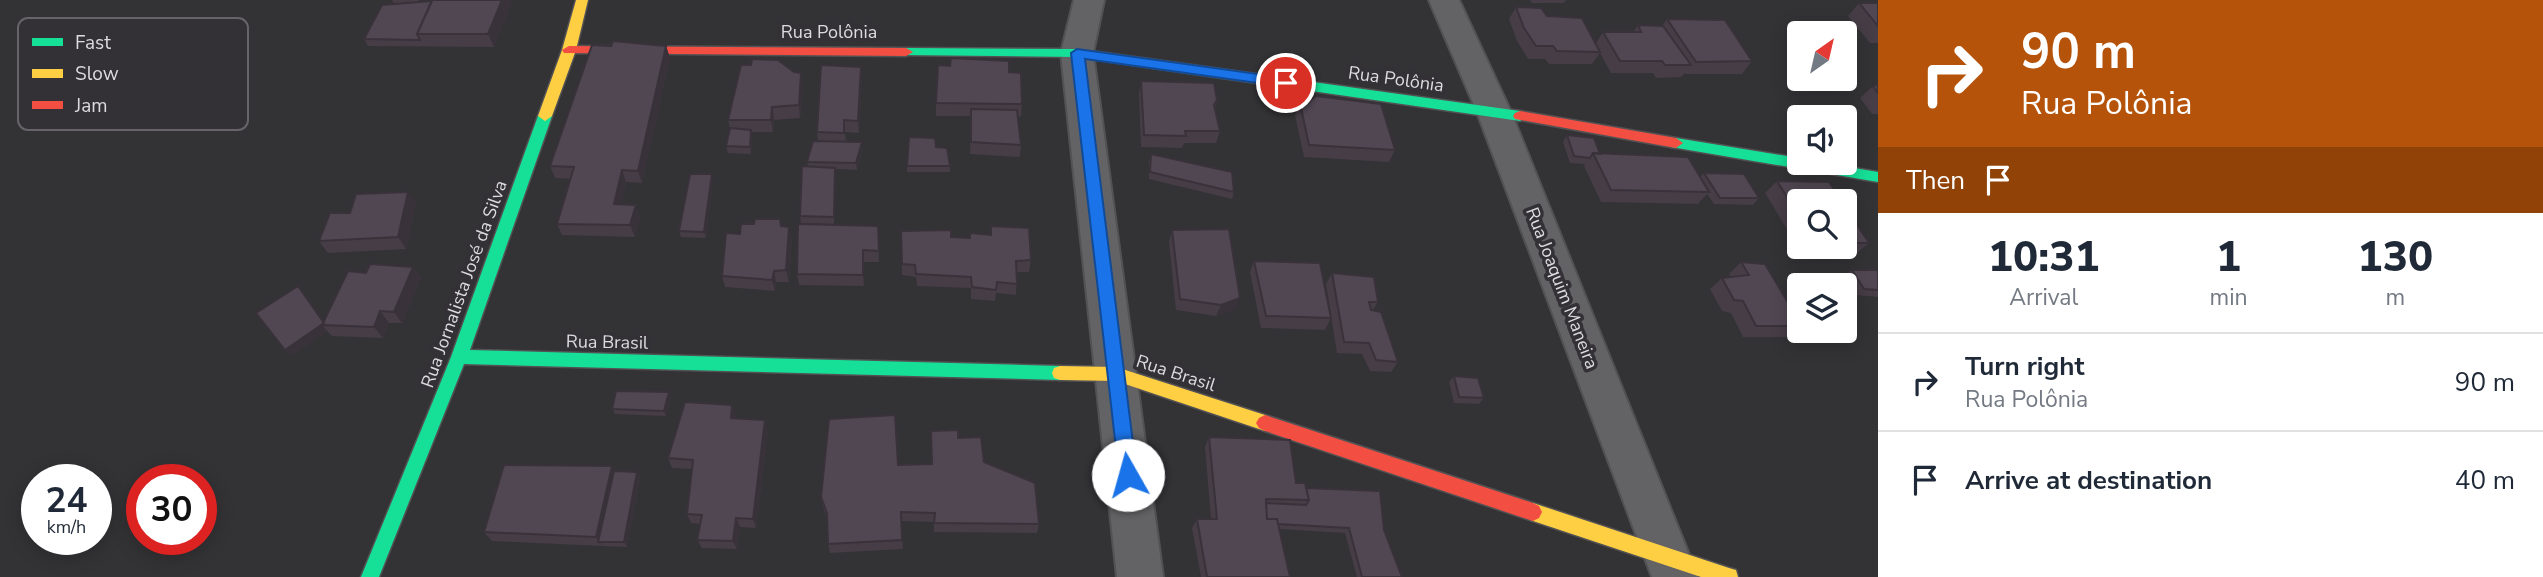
<!DOCTYPE html>
<html lang="en">
<head>
<meta charset="utf-8">
<style>
	body { margin:0; font-family:"Nunito Sans",sans-serif; background:#f2f2f3; color:#1f2937; height:100vh; display:flex; flex-direction:column; font-size:26px; white-space:nowrap }
	* { box-sizing:border-box; margin:0 }
	p { font-size:23px; color:#747a83 }
	.icon { flex:none; width:38px; height:38px; fill:none; stroke:currentColor; stroke-width:2; stroke-linecap:round; stroke-linejoin:round }
	.map { position:relative; flex:1; overflow:hidden }
	.side { display:flex; flex-direction:column; background:#fff; width:665px }
	.side>* { flex:none }
	.guide { background:#b45309; color:#fff; overflow:hidden }
	.needle { width:46px; rotate:34deg }
	.buttons { position:absolute; left:1787px; top:21px; display:grid; gap:14px }
	.buttons a { display:grid; place-items:center; width:70px; height:70px; border-radius:7px; background:#fff; box-shadow:0 4px 18px #0003; font-size:35px }
	.speed { position:absolute; left:21px; top:464px; display:flex; gap:14px; font-size:35px; font-weight:700; text-align:center }
	.speed>* { display:grid; place-content:center; width:91px; height:91px; border-radius:50%; background:#fff; box-shadow:0 4px 18px #0003; line-height:1 }
	.speed small { font-size:18px; font-weight:400 }
	.speed .limit { border:10px solid #d22; background:#fff; color:#111 }
	.pin { position:absolute; display:grid; place-items:center; width:60px; height:60px; color:#fff; margin:-30px; border:4px solid #fff; border-radius:50%; box-shadow:0 2px 7px #0007 }
	.me { position:absolute; width:77px; margin:-38px; rotate:353deg; stroke-linejoin:round; filter:drop-shadow(0 0 5px #0008) }
	.turn { display:flex; align-items:center; gap:24px; height:147px; padding:0 28px; font-size:32px }
	.turn .icon { width:91px; height:91px; stroke-width:2.5 }
	.turn b { display:block; font-size:49px; line-height:60px }
	.then { display:flex; align-items:center; height:66px; padding:0 28px; background:#0003; gap:14px; font-size:26px }
	.eta { display:flex; justify-content:space-evenly; align-items:center; height:119px; text-align:center }
	.eta b { font-size:42px; font-weight:800; line-height:49px }
	ul { padding:0; list-style:none }
	li { display:flex; align-items:center; gap:21px; height:98px; padding:0 28px; border-top:2px solid #e0e1e3 }
	li div { flex:1 }
	li b { display:block; font-size:26px }
	li em { font-style:normal }
	main { display:flex; flex:1; min-height:0 }
	.map>svg:first-child { display:block }
	.lines { fill:none; stroke-linecap:round; stroke-linejoin:round }
	.street-casing { stroke:#525153; stroke-width:4 }
	.fast-casing { stroke:#525153; stroke-width:3 }
	.slow-casing { stroke:#525153; stroke-width:3 }
	.jam-casing { stroke:#525153; stroke-width:3 }
	.street { fill:#636265; fill-rule:evenodd }
	.fast { fill:#16e098; fill-rule:evenodd }
	.slow { fill:#ffcf43; fill-rule:evenodd }
	.jam { fill:#f24e42; fill-rule:evenodd }
	.wall { fill:#463d47 }
	.shaded-wall { fill:#39323a }
	.building { fill:#514753; stroke:#39323a; stroke-width:2 }
	.route { fill:#1a73e8; stroke:#114b97; stroke-width:2 }
	.labels { text-anchor:middle; dominant-baseline:central; stroke-width:7; stroke-linejoin:round; paint-order:stroke }
	.street-label { font-size:18px; fill:#dcdbdf; stroke:#333136 }
	.key { fill:#333136; stroke:#666469; stroke-width:2 }
	.key-label { font-size:19px; fill:#dcdbdf }
</style>
</head>
<body>
<main>
<div class="map">
<svg width="1878" height="577" viewBox="0 0 1878 577">
	<rect width="100%" height="100%" fill="#333235"/>
	<g class="lines">
		<defs>
			<path id="street" d="M1074,0H1104L1093,53L1163,577H1117L1061,53Z
				M1429,0H1459L1511,112L1698,577H1652L1477,112Z"/>
			<path id="fast" d="M906,48L1077,49L1520,111L1527,116L1520,121L1077,57L901,55L899,52Z
				M545,111L552,116L470,350L1060,366L1066,368L1068,373L1066,378L1060,380L464,364L379,577H361L451,357L538,116Z
				M1676,138L1799,158V163H1825L1878,172V182L1671,147L1669,143Z"/>
			<path id="slow" d="M576,0H588L576,50L552,116L545,121L538,116L562,50Z
				M1060,366L1116,367L1265,415L1271,418L1274,423L1271,428L1265,431L1116,381L1060,380L1054,378L1052,373L1054,368Z
				M1533,503L1729,568L1736,570L1738,577H1701L1533,521L1527,518L1524,512L1527,506Z"/>
			<path id="jam" d="M569,46L906,48L913,52L906,56L564,53L562,50Z
				M1520,111L1676,138L1683,143L1676,148L1515,119L1513,116L1515,113Z
				M1265,415L1533,503L1539,506L1542,512L1539,518L1533,521L1265,431L1259,428L1256,423L1259,418Z"/>
		</defs>
		<!-- street casing -->
		<use href="#street" class="street-casing"/>
		<!-- fast casing -->
		<use href="#fast" class="fast-casing"/>
		<!-- slow casing -->
		<use href="#slow" class="slow-casing"/>
		<!-- jam casing -->
		<use href="#jam" class="jam-casing"/>
		<!-- street -->
		<use href="#street" class="street"/>
		<!-- fast -->
		<use href="#fast" class="fast"/>
		<!-- slow -->
		<use href="#slow" class="slow"/>
		<!-- jam -->
		<use href="#jam" class="jam"/>
	</g>
	<!-- wall -->
	<path class="wall" d="M392,0H419L418,2H512L494,47L368,46L364,39L394,4Z
		M1530,0H1566L1564,3H1532Z
		M1859,3H1878V43H1870L1848,16Z
		M1516,7L1547,16L1596,43L1603,32H1633L1638,25L1662,26L1667,19L1752,61L1742,74H1686L1685,73L1681,77L1656,78L1653,73H1611L1600,53L1592,64H1549L1545,59H1528L1517,41L1509,19Z
		M611,46H666L670,58L642,183L626,182L621,204L640,216L635,237L562,235L557,224L570,179L555,178L550,166Z
		M950,66L1009,72L1022,104L1021,117L1017,116L1021,145L1020,157L970,154L971,116H936V103Z
		M861,67L862,79L859,133L845,132L846,142L862,149L857,170L835,169L834,224L801,223L800,216L808,167L807,162L818,141L817,132Z
		M1141,81L1217,100L1215,109L1220,131L1216,143H1184L1182,148L1141,147L1139,93Z
		M1878,84V114H1872L1860,98L1873,86L1876,85Z
		M803,85L800,118L774,120L773,132H751L752,137L751,154L728,153L726,146L730,128L728,120Z
		M1300,103L1395,150L1389,162L1304,157L1295,115Z
		M1567,135L1600,154L1700,177L1704,173L1759,198L1753,205L1714,204L1707,194L1698,204L1601,202L1584,166L1585,164L1570,163L1563,142Z
		M936,147L950,166V172H907V166Z
		M1151,154L1234,192L1232,199L1149,179V161Z
		M713,181L706,238L681,237L679,231Z
		M1777,181L1799,201V247H1844V205L1869,243L1856,254H1802L1765,193Z
		M408,192L416,204L406,249L328,253L319,241L350,213Z
		M754,224L782,226L792,238L789,282H776L775,291L725,287L722,276L740,234Z
		M878,226L879,262H864V286L799,285L797,274Z
		M1172,230L1236,309L1216,316L1176,310L1169,242Z
		M901,231L951,237L970,238L991,235L1031,260L1029,272H1017L1016,295L996,293L995,301L971,299V288L917,286L916,277L902,275Z
		M1254,261L1331,318L1325,330L1261,328L1250,272Z
		M1741,262L1799,321V328L1788,337H1743L1731,313L1722,311L1710,289L1722,278L1731,277L1729,274Z
		M413,267L421,278L402,323H389L383,338L332,336L327,331L291,356L303,292L324,321L366,273Z
		M1852,270H1878V297L1856,295L1844,276Z
		M1332,273L1378,302L1372,311L1398,362L1391,372L1370,371L1362,354L1337,353L1326,284Z
		M1454,376L1484,398L1479,404L1454,403L1449,382Z
		M671,398L666,416L615,414L612,409Z
		M736,415V418L768,430L756,528L740,527L737,549L702,548L697,540L700,524L691,523L687,514L692,469L672,468L668,458Z
		M1209,437L1384,530L1402,577H1357L1345,533L1279,529L1290,577H1201L1192,528L1197,519H1211L1205,447Z
		M958,438L984,462L1039,524L1037,533L934,532V522L901,521L903,549L830,553L828,544L827,518L823,507L821,497L898,465L932,464Z
		M614,471L637,472L640,478L627,547L602,546L492,541L484,532Z"/>
	<!-- shaded-wall -->
	<path class="shaded-wall" d="M502,0H511L512,2L494,47L488,34Z
		M666,46L670,58L642,183L638,171Z
		M861,67L862,79L859,133L858,121Z
		M801,73L803,85L800,118L799,105Z
		M772,107L774,120L773,132L771,120Z
		M751,130L752,137L751,154L750,147Z
		M862,142V149L857,170L856,163Z
		M835,168L836,174L834,224V217Z
		M622,170L626,182L619,216L614,204Z
		M712,174L713,181L706,238L704,232Z
		M408,192L416,204L406,249L398,237Z
		M636,205L640,216L635,237L630,225Z
		M789,227L792,238L789,282L786,270Z
		M863,250L864,262V286L863,275Z
		M413,267L421,278L402,323L394,312Z
		M774,271L776,282L775,291L772,280Z
		M298,286L327,325H322L327,331L291,356L285,350Z
		M1240,298L1236,309L1216,316L1221,305Z
		M380,311L389,323L383,338L374,327Z
		M669,392L671,398L666,416L664,411Z
		M732,405L736,415L735,428L731,418Z
		M765,420L768,430L756,528L753,519Z
		M612,466L617,476L598,542L602,546L596,537Z
		M637,472L640,478L627,547L624,542Z
		M736,518L740,527L737,549L733,541Z"/>
	<!-- building -->
	<path class="building" d="M432,0H502L488,34H417Z
		M432,1L417,34L420,40L364,39L382,5Z
		M1859,3H1878V26Z
		M1516,7L1541,8L1547,16L1582,18L1600,52L1557,51L1553,46H1536L1524,28Z
		M1667,19L1725,20L1752,61L1696,62Z
		M1638,25L1663,26L1691,65H1665L1662,61H1620L1603,32H1641Z
		M613,41L666,46L638,171L622,170L614,204L636,205L630,225L557,224L574,167L550,166L592,45L611,46Z
		M951,58L1009,61V72L1021,73L1022,104L936,103L938,65L950,66Z
		M752,59L778,60L794,72L801,73L799,105L772,107L771,120H728L741,65H751Z
		M821,65L861,67L858,121L844,120V133L817,132Z
		M1141,81L1214,83L1217,100L1214,105L1220,131H1185L1186,136L1144,135Z
		M1878,85V93L1873,86Z
		M1316,96L1381,104L1395,150L1309,145L1300,103H1307Z
		M971,109L1017,110L1021,145L971,142Z
		M730,128L751,130L750,147L726,146Z
		M1567,135L1594,138L1600,154L1593,153L1590,158L1574,156Z
		M909,137L935,138L936,147L947,148L950,166H907Z
		M813,141L862,142L856,163L807,162Z
		M1593,153L1688,157L1709,192L1611,190Z
		M1151,154L1232,172L1234,192L1150,172Z
		M802,166L835,168L834,217L800,216Z
		M1704,173L1744,174L1759,198H1720Z
		M690,174H712L704,232L679,231Z
		M1777,181L1829,182L1842,201H1799V216Z
		M408,192L398,237L319,241L330,213H350L356,194Z
		M1844,205L1869,243H1844Z
		M755,219H780L781,226L789,227L786,270L774,271L772,280L722,276L726,233L740,234L741,224H754Z
		M798,224L878,226L879,251L863,250V275L797,274Z
		M991,226L1029,228L1031,260L1016,261L1017,284L997,282L996,290L972,287L971,277L916,274L915,265L902,264L901,231L951,230V237L970,238V233L991,235Z
		M1229,229L1240,298L1221,305L1180,299L1172,230Z
		M1254,261L1320,263L1331,318L1266,316Z
		M1741,262L1765,264L1799,321V326H1756L1743,301L1734,300L1722,278L1749,275Z
		M370,264L413,267L394,312L380,311L374,327L322,325L348,271L366,273Z
		M1852,270H1878V290L1864,289Z
		M1332,273L1374,277L1378,302H1369L1371,310L1381,312L1398,362L1376,360L1369,343L1344,342Z
		M298,286L324,323L285,350L256,313Z
		M1454,376L1478,378L1484,398L1459,397Z
		M616,391L669,392L664,411L612,409Z
		M685,402L732,405L731,418L765,420L753,519L736,518L733,541L697,540L702,515L687,514L693,460L668,458Z
		M895,415L898,465L932,464L931,431L958,430V438L981,437L984,462L1035,483L1039,524L934,523L935,513L901,512L902,540L828,544L827,513L821,497L829,419Z
		M1209,437L1290,440L1296,483H1305L1309,500L1266,499L1267,519H1277L1290,577H1207L1197,519H1217Z
		M504,465L612,466L596,537L484,532Z
		M614,471L637,472L624,542H598Z
		M1306,488L1380,491L1384,530L1402,577H1362L1349,528L1278,524L1277,519H1267L1266,503L1306,505L1309,500Z"/>
	<!-- route -->
	<path class="route" d="M1077,49L1286,78L1293,83L1286,87L1085,59L1137,475L1134,481L1128,484L1122,481L1119,475L1071,53Z"/>
	<g class="labels">
		<!-- street labels -->
		<g class="street-label">
			<text x="829" y="32">Rua Polônia</text>
			<text transform="translate(1396 79) rotate(8)">Rua Polônia</text>
			<text transform="translate(464 284) rotate(-70)">Rua Jornalista José da Silva</text>
			<text transform="translate(1562 288) rotate(69)">Rua Joaquim Maneira</text>
			<text transform="translate(607 342) rotate(1)">Rua Brasil</text>
			<text transform="translate(1176 373) rotate(18)">Rua Brasil</text>
		</g>
	</g>
	<!-- legend -->
	<rect x="18" y="18" width="230" height="112" rx="10" class="key"/>
	<rect x="32" y="38" width="31" height="8" fill="#16e098"/>
	<rect x="32" y="69" width="31" height="9" fill="#ffcf43"/>
	<rect x="32" y="101" width="31" height="8" fill="#f24e42"/>
	<g class="key-label">
		<text x="75" y="49">Fast</text>
		<text x="75" y="80">Slow</text>
		<text x="75" y="112">Jam</text>
	</g>
</svg>
<div class="buttons">
<a><svg class="needle" viewBox="-14 -14 28 28"><path d="M0-13l5 13h-10z" fill="#e53935"/><path d="M0 13l5-13h-10z" fill="#747a83"/></svg></a>
<a><svg class="icon" aria-label="sound" viewBox="0 0 24 24"><path d="M4 9h4l5-4v14l-5-4H4zM17 9q2 3 0 6"/></svg></a>
<a><svg class="icon" aria-label="search" viewBox="0 0 24 24"><circle cx="10" cy="10" r="6"/><path d="M15 15l6 6"/></svg></a>
<a><svg class="icon" aria-label="layers" viewBox="0 0 24 24"><path d="M12 4l9 5-9 5-9-5zM3 14l9 5 9-5"/></svg></a>
</div>
<div class="speed"><div>24<small>km/h</small></div><div class="limit">30</div></div>
<div class="pin" style="left:1286px;top:83px;background:#d93025"><svg class="icon" aria-label="arrive" viewBox="0 0 24 24"><path d="M6 21V4h12l-3 4 3 4H6"/></svg></div>
<svg class="me" style="left:1128px;top:475px" viewBox="-20 -20 40 40"><circle r="19" fill="#fff"/><path d="M0-13L10 11 0 6-10 11z" fill="#1a73e8"/></svg>
</div>
<section class="side">
<div class="guide">
<div class="turn"><svg class="icon" aria-label="right" viewBox="0 0 24 24"><path d="M7 20v-9h11M14 6l5 5-5 5"/></svg><div><b>90 m</b>Rua Polônia</div></div>
<div class="then">Then<svg class="icon" aria-label="arrive" viewBox="0 0 24 24"><path d="M6 21V4h12l-3 4 3 4H6"/></svg></div>
</div>
<div class="eta">
<div><b>10:31</b><p>Arrival</p></div>
<div><b>1</b><p>min</p></div>
<div><b>130</b><p>m</p></div>
</div>
<ul>
<li><svg class="icon" aria-label="right" viewBox="0 0 24 24"><path d="M7 20v-9h11M14 6l5 5-5 5"/></svg><div><b>Turn right</b><p>Rua Polônia</p></div><em>90 m</em></li>
<li><svg class="icon" aria-label="arrive" viewBox="0 0 24 24"><path d="M6 21V4h12l-3 4 3 4H6"/></svg><div><b>Arrive at destination</b></div><em>40 m</em></li>
</ul>
</section>
</main>
</body>
</html>
